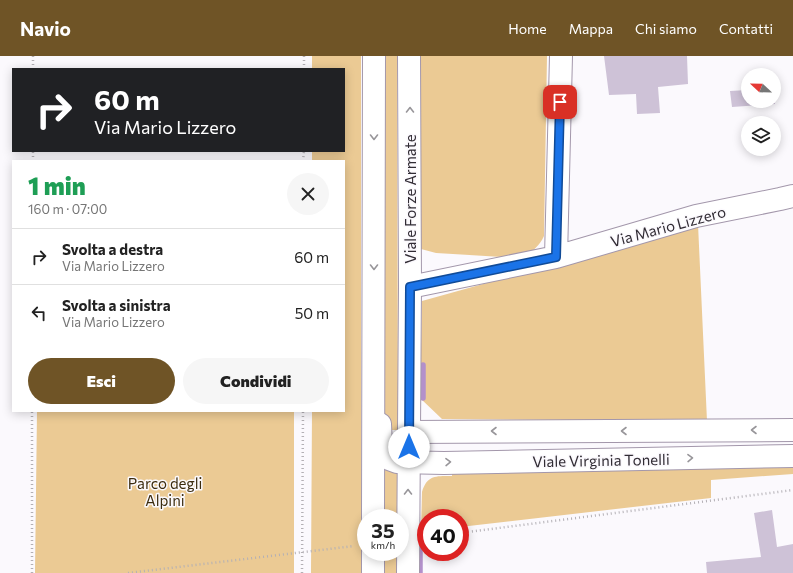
<!DOCTYPE html>
<html lang="it">
<head>
<meta charset="utf-8">
<style>
	body { margin:0; font-family:Commissioner,sans-serif; background:#f6f6f6; color:#222; height:100vh; display:flex; flex-direction:column; font-size:15px; white-space:nowrap }
	* { box-sizing:border-box; margin:0 }
	p { font-size:13px; color:#767676 }
	.icon { flex:none; width:22px; height:22px; fill:none; stroke:currentColor; stroke-width:2; stroke-linecap:round; stroke-linejoin:round }
	.map { position:relative; flex:1; overflow:hidden }
	.panel { position:absolute; left:12px; top:104px; width:333px; height:252px; display:flex; flex-direction:column; background:#fff; border-radius:0px; box-shadow:0 2px 10px #0003 }
	.panel>* { flex:none }
	.banner { position:absolute; left:12px; top:12px; width:333px; height:84px; border-radius:0px; box-shadow:0 2px 10px #0003; background:#202124; color:#fff; overflow:hidden }
	.needle { width:26px; rotate:292deg }
	.tools { position:absolute; left:741px; top:12px; display:grid; gap:8px }
	.tools a { display:grid; place-items:center; width:40px; height:40px; border-radius:50%; background:#fff; box-shadow:0 2px 10px #0003; font-size:20px }
	.speed { position:absolute; left:357px; top:453px; display:flex; gap:8px; font-size:20px; font-weight:700; text-align:center }
	.speed>* { display:grid; place-content:center; width:52px; height:52px; border-radius:50%; background:#fff; box-shadow:0 2px 10px #0003; line-height:1 }
	.speed small { font-size:10px; font-weight:400 }
	.speed .limit { border:6px solid #d22; background:#fff; color:#111 }
	.pin { position:absolute; display:grid; place-items:center; width:34px; height:34px; color:#fff; margin:-17px; border-radius:8px; box-shadow:0 2px 6px #0006 }
	.me { position:absolute; width:44px; margin:-22px; rotate:0deg; stroke-linejoin:round; filter:drop-shadow(0 0 3px #0008) }
	.turn { display:flex; align-items:center; gap:14px; height:84px; padding:0 16px; font-size:18px }
	.turn .icon { width:52px; height:52px; stroke-width:2.5 }
	.turn b { display:block; font-size:28px; line-height:34px }
	.round { display:grid; place-items:center; flex:none; width:42px; height:42px; border-radius:21px; background:#f6f6f6 }
	.summary { display:flex; align-items:center; justify-content:space-between; height:68px; padding:0 16px }
	h1 { font-size:24px; font-weight:800; line-height:30px; color:#1e9e55 }
	.action { display:flex; gap:8px; margin-top:auto; padding:8px 16px }
	.action a { flex:1; height:46px; border-radius:24px; background:#6f5426; color:#fff; font-size:16px; font-weight:800; line-height:46px; text-align:center }
	.action a+a { background:#f6f6f6; color:#222 }
	ul { padding:0; list-style:none }
	li { display:flex; align-items:center; gap:12px; height:56px; padding:0 16px; border-top:1px solid #e0e0e0 }
	li div { flex:1 }
	li b { display:block; font-size:15px }
	li em { font-style:normal }
	header { display:flex; align-items:center; gap:24px; box-sizing:border-box; height:56px; padding:0 20px; background:#6f5426; color:#fff }
	header strong { font-size:19px }
	nav { display:flex; gap:22px; margin-inline-start:auto; font-size:14px }
	.map>svg:first-child { display:block }
	.green { fill:#ebca94 }
	.lines { fill:none; stroke-linecap:round; stroke-linejoin:round }
	.stream { stroke:#b390cb; stroke-width:5.5 }
	.building { fill:#cec2d7 }
	.minor-casing { stroke:#a397ab; stroke-width:24 }
	.tertiary-casing { stroke:#a397ab; stroke-width:24 }
	.path { stroke:#b3b0b5; stroke-width:2.5; stroke-dasharray:1 3; stroke-linecap:butt }
	.minor { stroke:#fff; stroke-width:22 }
	.tertiary { stroke:#fff; stroke-width:22 }
	.oneway { stroke:#98969a }
	.route-casing { stroke:#114b97; stroke-width:10 }
	.route { stroke:#1a73e8; stroke-width:7 }
	.labels { text-anchor:middle; dominant-baseline:central; stroke-width:3; stroke-linejoin:round; paint-order:stroke }
	.street-label { font-size:15px; fill:#312c34; stroke:#fbf9fd }
	.park-label { font-size:15px; fill:#3c2c0f; stroke:#fbf9fd }
</style>
</head>
<body>
<header>
<strong>Navio</strong>
<nav><a>Home</a><a>Mappa</a><a>Chi siamo</a><a>Contatti</a></nav>
</header>
<div class="map">
<svg width="793" height="517" viewBox="0 0 793 517">
	<rect width="100%" height="100%" fill="#fbf9fd"/>
	<!-- green -->
	<path class="green" d="M312,0H361V517H311L312,355H344V105H312V95H344V13H312Z
		M384,0H397L398,374H385Z
		M420,0H547L544,180C539,191 531,197 520,202L436,197L421,193Z
		M698,168L707,365L442,363L420,342L422,245Z
		M37,355H294V517H35Z
		M452,411H793V418L711,424V442L460,471V462H426V475L421,476L422,436C427,419 436,420 452,420Z
		M398,413V462H382V414Z
		M382,496H398V517H382Z"/>
	<g class="lines">
		<!-- stream -->
		<path class="stream" d="M423,342V309
			M420,489V517"/>
	</g>
	<!-- building -->
	<path class="building" d="M604,0H687L688,28L658,31L660,57L637,58L636,38L609,39Z
		M774,32H775V48L732,51L730,35L748,34V45H774Z
		M772,454L777,491L793,488V517H707L706,506L761,501L754,457Z"/>
	<g class="lines">
		<defs>
			<path id="minor" d="M556,201L696,160L780,143L793,140
				M410,231L556,201L561,0
				M380,368L381,390L383,395L389,403L397,406L444,407L793,400
				M409,376L793,374"/>
			<path id="tertiary" d="M373,462L374,0
				M373,496V517
				M408,517L410,231L409,0"/>
		</defs>
		<!-- minor casing -->
		<use href="#minor" class="minor-casing"/>
		<!-- tertiary casing -->
		<use href="#tertiary" class="tertiary-casing"/>
		<!-- path -->
		<path class="path" d="M33,13V0
			M304,13V0
			M33,105V95
			M303,105L304,95
			M460,477L793,434
			M32,517V355
			M128,517L354,490
			M302,517L303,355"/>
		<!-- minor -->
		<use href="#minor" class="minor"/>
		<!-- tertiary -->
		<use href="#tertiary" class="tertiary"/>
	</g>
	<!-- one-way arrows -->
	<defs><path id="oneway-chevron" d="M-2-3.5L2.5 0L-2 3.5" fill="none" stroke-width="1.6" stroke-linecap="round" stroke-linejoin="round"/></defs>
	<g class="oneway">
		<use href="#oneway-chevron" transform="translate(410 54) rotate(-90)"/>
		<use href="#oneway-chevron" transform="translate(374 81) rotate(90)"/>
		<use href="#oneway-chevron" transform="translate(374 211) rotate(90)"/>
		<use href="#oneway-chevron" transform="translate(754 374) rotate(180)"/>
		<use href="#oneway-chevron" transform="translate(494 375) rotate(180)"/>
		<use href="#oneway-chevron" transform="translate(624 375) rotate(180)"/>
		<use href="#oneway-chevron" transform="translate(690 402) rotate(-1)"/>
		<use href="#oneway-chevron" transform="translate(448 406) rotate(-1)"/>
		<use href="#oneway-chevron" transform="translate(408 436) rotate(-90)"/>
	</g>
	<g class="lines">
		<defs>
			<path id="route" d="M409,391L410,231L556,201L560,46"/>
		</defs>
		<!-- route casing -->
		<use href="#route" class="route-casing"/>
		<!-- route -->
		<use href="#route" class="route"/>
	</g>
	<g class="labels">
		<!-- street labels -->
		<g class="street-label">
			<text transform="translate(410 143) rotate(-90)">Viale Forze Armate</text>
			<text transform="translate(668 170) rotate(-15)">Via Mario Lizzero</text>
			<text transform="translate(601 404) rotate(-1)">Viale Virginia Tonelli</text>
		</g>
		<!-- park labels -->
		<g class="park-label">
			<text x="165" y="427">Parco degli<tspan x="165" dy="17">Alpini</tspan></text>
		</g>
	</g>
</svg>
<div class="tools">
<a><svg class="needle" viewBox="-14 -14 28 28"><path d="M0-13l5 13h-10z" fill="#e53935"/><path d="M0 13l5-13h-10z" fill="#767676"/></svg></a>
<a><svg class="icon" aria-label="layers" viewBox="0 0 24 24"><path d="M12 4l9 5-9 5-9-5zM3 14l9 5 9-5"/></svg></a>
</div>
<div class="speed"><div>35<small>km/h</small></div><div class="limit">40</div></div>
<div class="pin" style="left:560px;top:46px;background:#d93025"><svg class="icon" aria-label="arrive" viewBox="0 0 24 24"><path d="M6 21V4h12l-3 4 3 4H6"/></svg></div>
<svg class="me" style="left:409px;top:391px" viewBox="-20 -20 40 40"><circle r="19" fill="#fff"/><path d="M0-13L10 11 0 6-10 11z" fill="#1a73e8"/></svg>
<div class="banner">
<div class="turn"><svg class="icon" aria-label="right" viewBox="0 0 24 24"><path d="M7 20v-9h11M14 6l5 5-5 5"/></svg><div><b>60 m</b>Via Mario Lizzero</div></div>
</div>
<section class="panel">
<div class="summary"><div><h1>1 min</h1><p>160 m · 07:00</p></div><a class="round"><svg class="icon" aria-label="close" viewBox="0 0 24 24"><path d="M6 6l12 12M18 6L6 18"/></svg></a></div>
<ul>
<li><svg class="icon" aria-label="right" viewBox="0 0 24 24"><path d="M7 20v-9h11M14 6l5 5-5 5"/></svg><div><b>Svolta a destra</b><p>Via Mario Lizzero</p></div><em>60 m</em></li>
<li><svg class="icon" aria-label="left" viewBox="0 0 24 24"><path d="M17 20v-9H6M10 6l-5 5 5 5"/></svg><div><b>Svolta a sinistra</b><p>Via Mario Lizzero</p></div><em>50 m</em></li>
</ul>
<div class="action"><a>Esci</a><a>Condividi</a></div>
</section>
</div>
</body>
</html>
